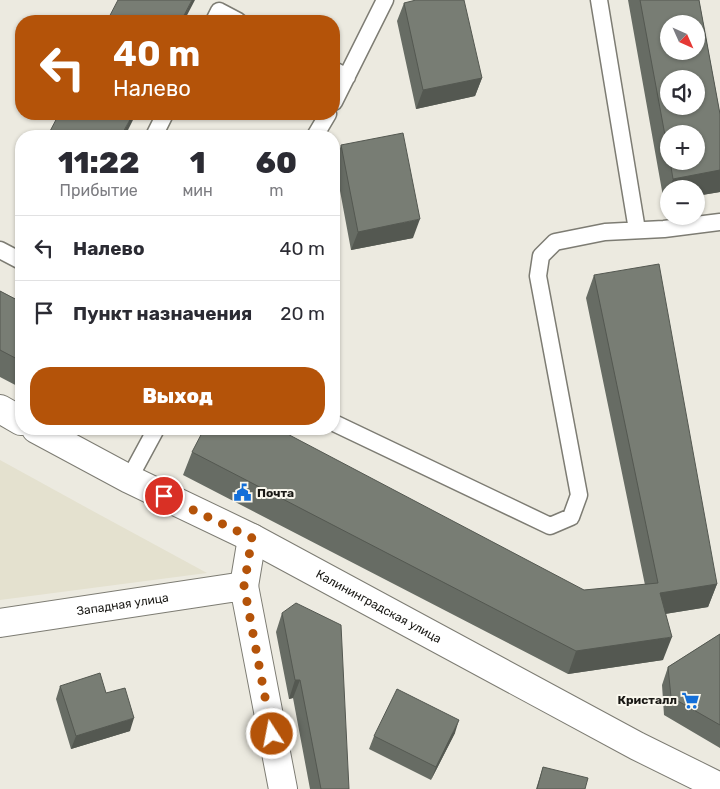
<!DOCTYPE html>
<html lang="ru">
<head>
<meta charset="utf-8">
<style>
	body { margin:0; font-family:Rubik,sans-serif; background:#f2f2f3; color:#2b2b33; height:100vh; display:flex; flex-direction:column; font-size:19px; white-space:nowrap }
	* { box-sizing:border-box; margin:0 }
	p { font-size:16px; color:#7c7c81 }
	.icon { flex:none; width:28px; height:28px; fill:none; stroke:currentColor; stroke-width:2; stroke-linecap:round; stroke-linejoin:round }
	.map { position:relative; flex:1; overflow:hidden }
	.panel { position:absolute; left:15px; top:130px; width:325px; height:305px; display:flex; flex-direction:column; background:#fff; border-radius:20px; box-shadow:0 1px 4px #0004 }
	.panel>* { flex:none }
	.banner { position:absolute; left:15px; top:15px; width:325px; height:105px; border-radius:20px; box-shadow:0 1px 4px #0004; background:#b45309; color:#fff; overflow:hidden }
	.needle { width:32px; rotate:135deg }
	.tools { position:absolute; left:660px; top:15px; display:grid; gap:10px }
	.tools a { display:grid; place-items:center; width:45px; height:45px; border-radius:50%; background:#fff; box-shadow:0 1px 4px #0004; font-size:25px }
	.pin { position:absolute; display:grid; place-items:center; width:42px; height:42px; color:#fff; margin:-21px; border:2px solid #fff; border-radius:50%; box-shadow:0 1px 5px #0007 }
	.me { position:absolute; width:55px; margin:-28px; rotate:349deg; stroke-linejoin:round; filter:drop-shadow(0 0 4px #0008) }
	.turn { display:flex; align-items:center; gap:18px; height:105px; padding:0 15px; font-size:22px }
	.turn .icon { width:65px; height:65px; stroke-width:2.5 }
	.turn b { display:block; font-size:35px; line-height:42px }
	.eta { display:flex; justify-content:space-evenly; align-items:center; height:85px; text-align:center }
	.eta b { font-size:30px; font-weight:800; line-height:35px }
	.action { display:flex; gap:10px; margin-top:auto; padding:10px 15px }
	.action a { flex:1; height:58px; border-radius:20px; background:#b45309; color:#fff; font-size:20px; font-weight:800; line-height:58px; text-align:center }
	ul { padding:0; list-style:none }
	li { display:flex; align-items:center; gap:15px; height:65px; padding:0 15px; border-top:1px solid #e1e1e2 }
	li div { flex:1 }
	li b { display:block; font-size:19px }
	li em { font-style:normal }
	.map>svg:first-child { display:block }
	.built { fill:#e4e1cf }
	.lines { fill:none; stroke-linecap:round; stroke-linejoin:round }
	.service-casing { stroke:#7d7c73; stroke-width:19 }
	.minor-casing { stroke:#7d7c73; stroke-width:30 }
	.tertiary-casing { stroke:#7d7c73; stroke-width:30 }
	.service { stroke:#fff; stroke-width:16 }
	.minor { stroke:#fff; stroke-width:28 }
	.tertiary { stroke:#fff; stroke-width:28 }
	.wall { fill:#676c64; fill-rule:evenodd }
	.shaded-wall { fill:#545851 }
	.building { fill:#787d74; stroke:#545851; fill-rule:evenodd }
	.route { stroke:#b45309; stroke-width:9; stroke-dasharray:0 16.2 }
	.labels { text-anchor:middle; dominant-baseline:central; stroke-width:4; stroke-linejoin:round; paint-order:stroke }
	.poi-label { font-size:12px; font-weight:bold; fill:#191814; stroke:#f9f7ed; text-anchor:start }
	.street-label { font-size:12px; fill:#191814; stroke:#f9f7ed }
</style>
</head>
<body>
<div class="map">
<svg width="720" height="789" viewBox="0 0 720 789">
	<rect width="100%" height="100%" fill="#eceae0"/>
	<!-- built -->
	<path class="built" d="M0,460L91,510L207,573L0,600Z"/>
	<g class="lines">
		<defs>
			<path id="service" d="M599,0L637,230
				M214,21L219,11L238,21
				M334,70L347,77
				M334,102L385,0
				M154,136L165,114
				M315,136L328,114
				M0,250L21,261
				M334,423L550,526L571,517L579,495L538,276L541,256L555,242L605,232L664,229L720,222
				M129,479L156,429"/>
			<g id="minor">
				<path id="s1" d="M0,623L244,586L283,789"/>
			</g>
			<g id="tertiary">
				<path d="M0,409L21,421"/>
				<path id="s2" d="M36,429L129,479L252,538L637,746L720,787"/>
				<path d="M244,586L252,538"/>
			</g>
		</defs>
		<!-- service casing -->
		<use href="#service" class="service-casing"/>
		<!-- minor casing -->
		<use href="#minor" class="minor-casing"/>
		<!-- tertiary casing -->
		<use href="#tertiary" class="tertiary-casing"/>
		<!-- service -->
		<use href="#service" class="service"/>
		<!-- minor -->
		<use href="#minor" class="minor"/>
		<!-- tertiary -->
		<use href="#tertiary" class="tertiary"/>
	</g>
	<!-- wall -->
	<path class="wall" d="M628,0H699L720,114V192L696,196V189H669V201L664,202ZM669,134L696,161H669Z
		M404,3L482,78L475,96L416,109L397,21Z
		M341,145L413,238L351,250L335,164Z
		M594,275L717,584L708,607L665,614L663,660L568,674L183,475L192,452L584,590L645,585L586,298Z
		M0,291L21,302V388L0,377Z
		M98,429H112L109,434Z
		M282,613L349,789H310L293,698L289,699L276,632Z
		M720,634V748L664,715L662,685L668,667Z
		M60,686L106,693L130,731L71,749L56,699Z
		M455,733L431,780L369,749L374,736Z
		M543,767L585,789H536Z"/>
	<!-- shaded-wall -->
	<path class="shaded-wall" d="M192,0H195L184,21H181Z
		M482,78L475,96L416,109L423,90Z
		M133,114H136L125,136H121Z
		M720,170V192L696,196V189H669L673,179Z
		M669,190V201L664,202Z
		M420,219L413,238L351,250L358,232Z
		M717,584L708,607L652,616L660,593Z
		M672,637L663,660L568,674L576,651Z
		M295,680H300L293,698L289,699Z
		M134,718L130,731L71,749L76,736Z
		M459,720L455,733L431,780L436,767Z"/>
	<!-- building -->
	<path class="building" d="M118,0H192L181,21H107Z
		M416,0H464L482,78L423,90L404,3Z
		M640,0H699L720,114V170L673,179L670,161H696V134H669V157ZM669,24H696V51H669ZM669,79H696V106H669Z
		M59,114H133L121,136H51L48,135Z
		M403,133L420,219L358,232L341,145Z
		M659,264L717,584L660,593L672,637L576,651L192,452L204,429H278L584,590L658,583L594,275Z
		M0,291L21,302V361L0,350Z
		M296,603L341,625L349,789H321L300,680H295L282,613Z
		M720,634V725L671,697L668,667Z
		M100,673L106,693L125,688L134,718L76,736L60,686Z
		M397,689L459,720L436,767L374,736Z
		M543,767L588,778L585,789H537Z"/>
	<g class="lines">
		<!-- route -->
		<path class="route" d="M164,496L252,538L244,586L272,734"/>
	</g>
	<!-- icons -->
	<defs>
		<symbol id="civic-bare" viewBox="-9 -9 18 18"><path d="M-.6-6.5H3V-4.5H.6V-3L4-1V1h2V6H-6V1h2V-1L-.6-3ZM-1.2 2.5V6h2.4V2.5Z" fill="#146fd8" stroke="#f9f7ed" stroke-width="2.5" paint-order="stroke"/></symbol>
		<symbol id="supermarket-bare" viewBox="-9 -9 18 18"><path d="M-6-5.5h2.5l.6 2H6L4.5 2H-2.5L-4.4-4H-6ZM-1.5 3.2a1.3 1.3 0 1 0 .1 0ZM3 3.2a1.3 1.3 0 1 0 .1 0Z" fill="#146fd8" stroke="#f9f7ed" stroke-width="2.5" paint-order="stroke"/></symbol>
	</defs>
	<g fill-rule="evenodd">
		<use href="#civic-bare" x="230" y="480" width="25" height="25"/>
		<use href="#supermarket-bare" x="678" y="688" width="25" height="25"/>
	</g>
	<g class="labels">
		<!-- poi labels -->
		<g class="poi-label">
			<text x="257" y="493">Почта</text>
			<text x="677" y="700" text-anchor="end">Кристалл</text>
		</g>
		<!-- street labels -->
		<g class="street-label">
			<text stroke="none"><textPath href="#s1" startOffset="124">Западная улица</textPath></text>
			<text stroke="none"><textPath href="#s2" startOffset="386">Калининградская улица</textPath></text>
		</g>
	</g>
</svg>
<div class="tools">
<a><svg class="needle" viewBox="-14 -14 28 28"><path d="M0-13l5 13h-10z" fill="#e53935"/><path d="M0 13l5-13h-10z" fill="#7c7c81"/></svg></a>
<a><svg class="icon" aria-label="sound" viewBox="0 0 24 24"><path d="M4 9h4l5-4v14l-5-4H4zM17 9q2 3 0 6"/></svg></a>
<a>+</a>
<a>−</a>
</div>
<div class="pin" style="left:164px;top:496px;background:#d93025"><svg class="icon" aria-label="arrive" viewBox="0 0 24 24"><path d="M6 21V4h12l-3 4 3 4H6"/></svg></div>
<svg class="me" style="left:272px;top:734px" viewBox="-20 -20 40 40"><circle r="17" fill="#b45309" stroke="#fff" stroke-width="3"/><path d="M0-11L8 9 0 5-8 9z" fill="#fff"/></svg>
<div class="banner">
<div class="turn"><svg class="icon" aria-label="left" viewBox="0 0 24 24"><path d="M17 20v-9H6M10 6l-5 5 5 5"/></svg><div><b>40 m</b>Налево</div></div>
</div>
<section class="panel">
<div class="eta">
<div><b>11:22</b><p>Прибытие</p></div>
<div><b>1</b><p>мин</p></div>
<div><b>60</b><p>m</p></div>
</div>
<ul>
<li><svg class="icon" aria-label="left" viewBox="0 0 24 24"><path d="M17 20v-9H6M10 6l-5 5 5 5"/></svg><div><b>Налево</b></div><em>40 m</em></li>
<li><svg class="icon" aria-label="arrive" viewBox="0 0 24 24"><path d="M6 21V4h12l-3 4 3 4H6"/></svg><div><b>Пункт назначения</b></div><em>20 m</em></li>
</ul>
<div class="action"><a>Выход</a></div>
</section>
</div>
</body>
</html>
